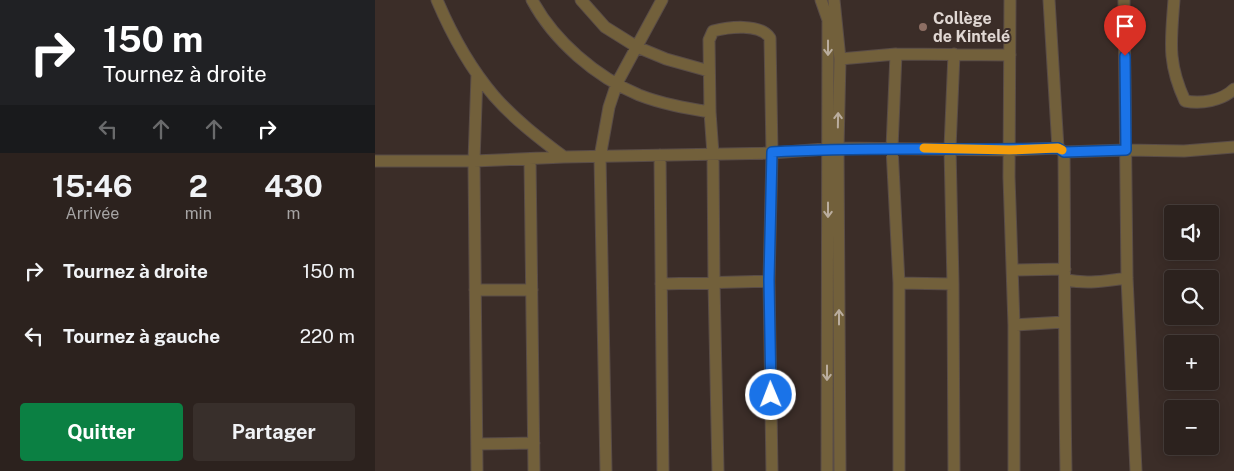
<!DOCTYPE html>
<html lang="fr">
<head>
<meta charset="utf-8">
<style>
	body { margin:0; font-family:"Public Sans",sans-serif; background:#382f2b; color:#f1f3f6; height:100vh; display:flex; flex-direction:column; font-size:19px; white-space:nowrap }
	* { box-sizing:border-box; margin:0 }
	p { font-size:16px; color:#a6a4a4 }
	.icon { flex:none; width:28px; height:28px; fill:none; stroke:currentColor; stroke-width:2; stroke-linecap:round; stroke-linejoin:round }
	.map { position:relative; flex:1; overflow:hidden }
	.panel { display:flex; flex-direction:column; background:#2c221e; width:375px }
	.panel>* { flex:none }
	.guide { background:#202124; color:#fff; overflow:hidden }
	.buttons { position:absolute; left:789px; top:205px; display:grid; gap:10px }
	.buttons a { display:grid; place-items:center; width:55px; height:55px; border-radius:5px; background:#2c221e; box-shadow:0 2px 12px #0003,0 0 0 1px #483f3c; font-size:25px }
	.pin { position:absolute; display:grid; place-items:center; width:42px; height:42px; color:#fff; margin:-51px -21px; border-radius:50% 50% 50% 0; rotate:-45deg; box-shadow:0 0 5px #0007 }
	.pin .icon { rotate:45deg }
	.me { position:absolute; width:55px; margin:-28px; rotate:359deg; stroke-linejoin:round; filter:drop-shadow(0 0 4px #0008) }
	.turn { display:flex; align-items:center; gap:18px; height:105px; padding:0 20px; font-size:22px }
	.turn .icon { width:65px; height:65px; stroke-width:2.5 }
	.turn b { display:block; font-size:35px; line-height:42px }
	.lanes { display:flex; align-items:center; height:48px; padding:0 20px; background:#0003; justify-content:center; gap:25px; direction:ltr }
	.lanes .off { opacity:.35 }
	.eta { display:flex; justify-content:space-evenly; align-items:center; height:85px; text-align:center }
	.eta b { font-size:30px; font-weight:700; line-height:35px }
	.cta { display:flex; gap:10px; margin-top:auto; padding:10px 20px }
	.cta a { flex:1; height:58px; border-radius:5px; background:#0b8043; color:#fff; font-size:20px; font-weight:700; line-height:58px; text-align:center }
	.cta a+a { background:#382f2b; color:#f1f3f6 }
	ul { padding:0; list-style:none }
	li { display:flex; align-items:center; gap:15px; height:65px; padding:0 20px }
	li div { flex:1 }
	li b { display:block; font-size:19px }
	li em { font-style:normal }
	main { display:flex; flex:1; min-height:0 }
	.map>svg:first-child { display:block }
	.lines { fill:none; stroke-linecap:round; stroke-linejoin:round }
	.minor-casing { stroke:#594c47; stroke-width:13 }
	.minor { stroke:#72603b; stroke-width:11 }
	.oneway { stroke:#baad9e }
	.route-casing { stroke:#114b97; stroke-width:12 }
	.route { stroke:#1a73e8; stroke-width:9 }
	.slow { stroke:#f59e0b; stroke-width:9 }
	.education-dot { fill:#8d6e63; stroke:#3b2d28; stroke-width:2 }
	.labels { text-anchor:middle; dominant-baseline:central; stroke-width:4; stroke-linejoin:round; paint-order:stroke }
	.poi-label { font-size:16px; font-weight:bold; fill:#e0d7d3; stroke:#3b2d28; text-anchor:start }
</style>
</head>
<body>
<main>
<section class="panel">
<div class="guide">
<div class="turn"><svg class="icon" aria-label="right" viewBox="0 0 24 24"><path d="M7 20v-9h11M14 6l5 5-5 5"/></svg><div><b>150 m</b>Tournez à droite</div></div>
<div class="lanes"><svg class="icon off" aria-label="left" viewBox="0 0 24 24"><path d="M17 20v-9H6M10 6l-5 5 5 5"/></svg><svg class="icon off" aria-label="ahead" viewBox="0 0 24 24"><path d="M12 20V5M6 11l6-6 6 6"/></svg><svg class="icon off" aria-label="ahead" viewBox="0 0 24 24"><path d="M12 20V5M6 11l6-6 6 6"/></svg><svg class="icon" aria-label="right" viewBox="0 0 24 24"><path d="M7 20v-9h11M14 6l5 5-5 5"/></svg></div>
</div>
<div class="eta">
<div><b>15:46</b><p>Arrivée</p></div>
<div><b>2</b><p>min</p></div>
<div><b>430</b><p>m</p></div>
</div>
<ul>
<li><svg class="icon" aria-label="right" viewBox="0 0 24 24"><path d="M7 20v-9h11M14 6l5 5-5 5"/></svg><div><b>Tournez à droite</b></div><em>150 m</em></li>
<li><svg class="icon" aria-label="left" viewBox="0 0 24 24"><path d="M17 20v-9H6M10 6l-5 5 5 5"/></svg><div><b>Tournez à gauche</b></div><em>220 m</em></li>
</ul>
<div class="cta"><a>Quitter</a><a>Partager</a></div>
</section>
<div class="map">
<svg width="859" height="471" viewBox="0 0 859 471">
	<rect width="100%" height="100%" fill="#3b2d28"/>
	<g class="lines">
		<defs>
			<path id="minor" d="M62,0C76,33 96,69 119,96C139,119 165,139 189,157
				M157,0C179,41 221,77 264,95C287,104 311,108 335,112
				M206,0L230,27L262,47L291,59L334,71
				M446,0L453,20L452,471
				M459,0L465,59L463,148L465,471
				M635,0L634,177L639,325V471
				M674,0L683,148
				M749,0L752,278L761,471
				M799,0C796,41 792,62 810,101C826,104 847,101 859,89
				M521,54L517,148L524,283V471
				M465,59L521,54L635,55
				M689,152C690,258 689,364 691,471
				M285,155L288,471
				M155,159L159,471
				M0,161H99L189,157L397,153L463,148L634,150L683,148L689,152L751,150L809,151L859,147
				M638,270L690,269
				M691,280C712,284 731,281 752,278
				M524,283L578,284
				M286,284L394,281
				M100,290H157
				M639,325L689,322
				M102,444L159,443
				M102,471L99,161L102,75
				M231,471L225,157L234,107L242,83L287,0
				M343,471L339,282L338,154L335,112L334,40L338,31C354,27 385,23 395,38L397,153L394,281L397,471
				M579,471L578,284L575,148L579,54"/>
		</defs>
		<!-- minor casing -->
		<use href="#minor" class="minor-casing"/>
		<!-- minor -->
		<use href="#minor" class="minor"/>
	</g>
	<!-- one-way arrows -->
	<defs><path id="oneway-shaft" d="M-6 0H5M1.5-3L5.5 0L1.5 3" fill="none" stroke-width="1.6" stroke-linecap="round" stroke-linejoin="round" transform="scale(1.25)"/></defs>
	<g class="oneway">
		<use href="#oneway-shaft" transform="translate(453 48) rotate(90)"/>
		<use href="#oneway-shaft" transform="translate(463 120) rotate(-89)"/>
		<use href="#oneway-shaft" transform="translate(453 210) rotate(90)"/>
		<use href="#oneway-shaft" transform="translate(464 317) rotate(-90)"/>
		<use href="#oneway-shaft" transform="translate(452 373) rotate(90)"/>
	</g>
	<g class="lines">
		<defs>
			<path id="route" d="M396,395L394,280L397,152C493,146 587,151 683,148L689,152L751,150L750,56"/>
		</defs>
		<!-- route casing -->
		<use href="#route" class="route-casing"/>
		<!-- route -->
		<use href="#route" class="route"/>
		<!-- slow -->
		<path class="slow" d="M549,148L634,150L683,148L687,150"/>
	</g>
	<!-- markers -->
	<circle class="education-dot" cx="548" cy="27" r="5"/>
	<g class="labels">
		<!-- poi labels -->
		<g class="poi-label">
			<text x="558" y="18">Collège<tspan x="558" dy="18">de Kintelé</tspan></text>
		</g>
	</g>
</svg>
<div class="buttons">
<a><svg class="icon" aria-label="sound" viewBox="0 0 24 24"><path d="M4 9h4l5-4v14l-5-4H4zM17 9q2 3 0 6"/></svg></a>
<a><svg class="icon" aria-label="search" viewBox="0 0 24 24"><circle cx="10" cy="10" r="6"/><path d="M15 15l6 6"/></svg></a>
<a>+</a>
<a>−</a>
</div>
<div class="pin" style="left:750px;top:56px;background:#d93025"><svg class="icon" aria-label="arrive" viewBox="0 0 24 24"><path d="M6 21V4h12l-3 4 3 4H6"/></svg></div>
<svg class="me" style="left:396px;top:395px" viewBox="-20 -20 40 40"><circle r="17" fill="#1a73e8" stroke="#fff" stroke-width="3"/><path d="M0-11L8 9 0 5-8 9z" fill="#fff"/></svg>
</div>
</main>
</body>
</html>
